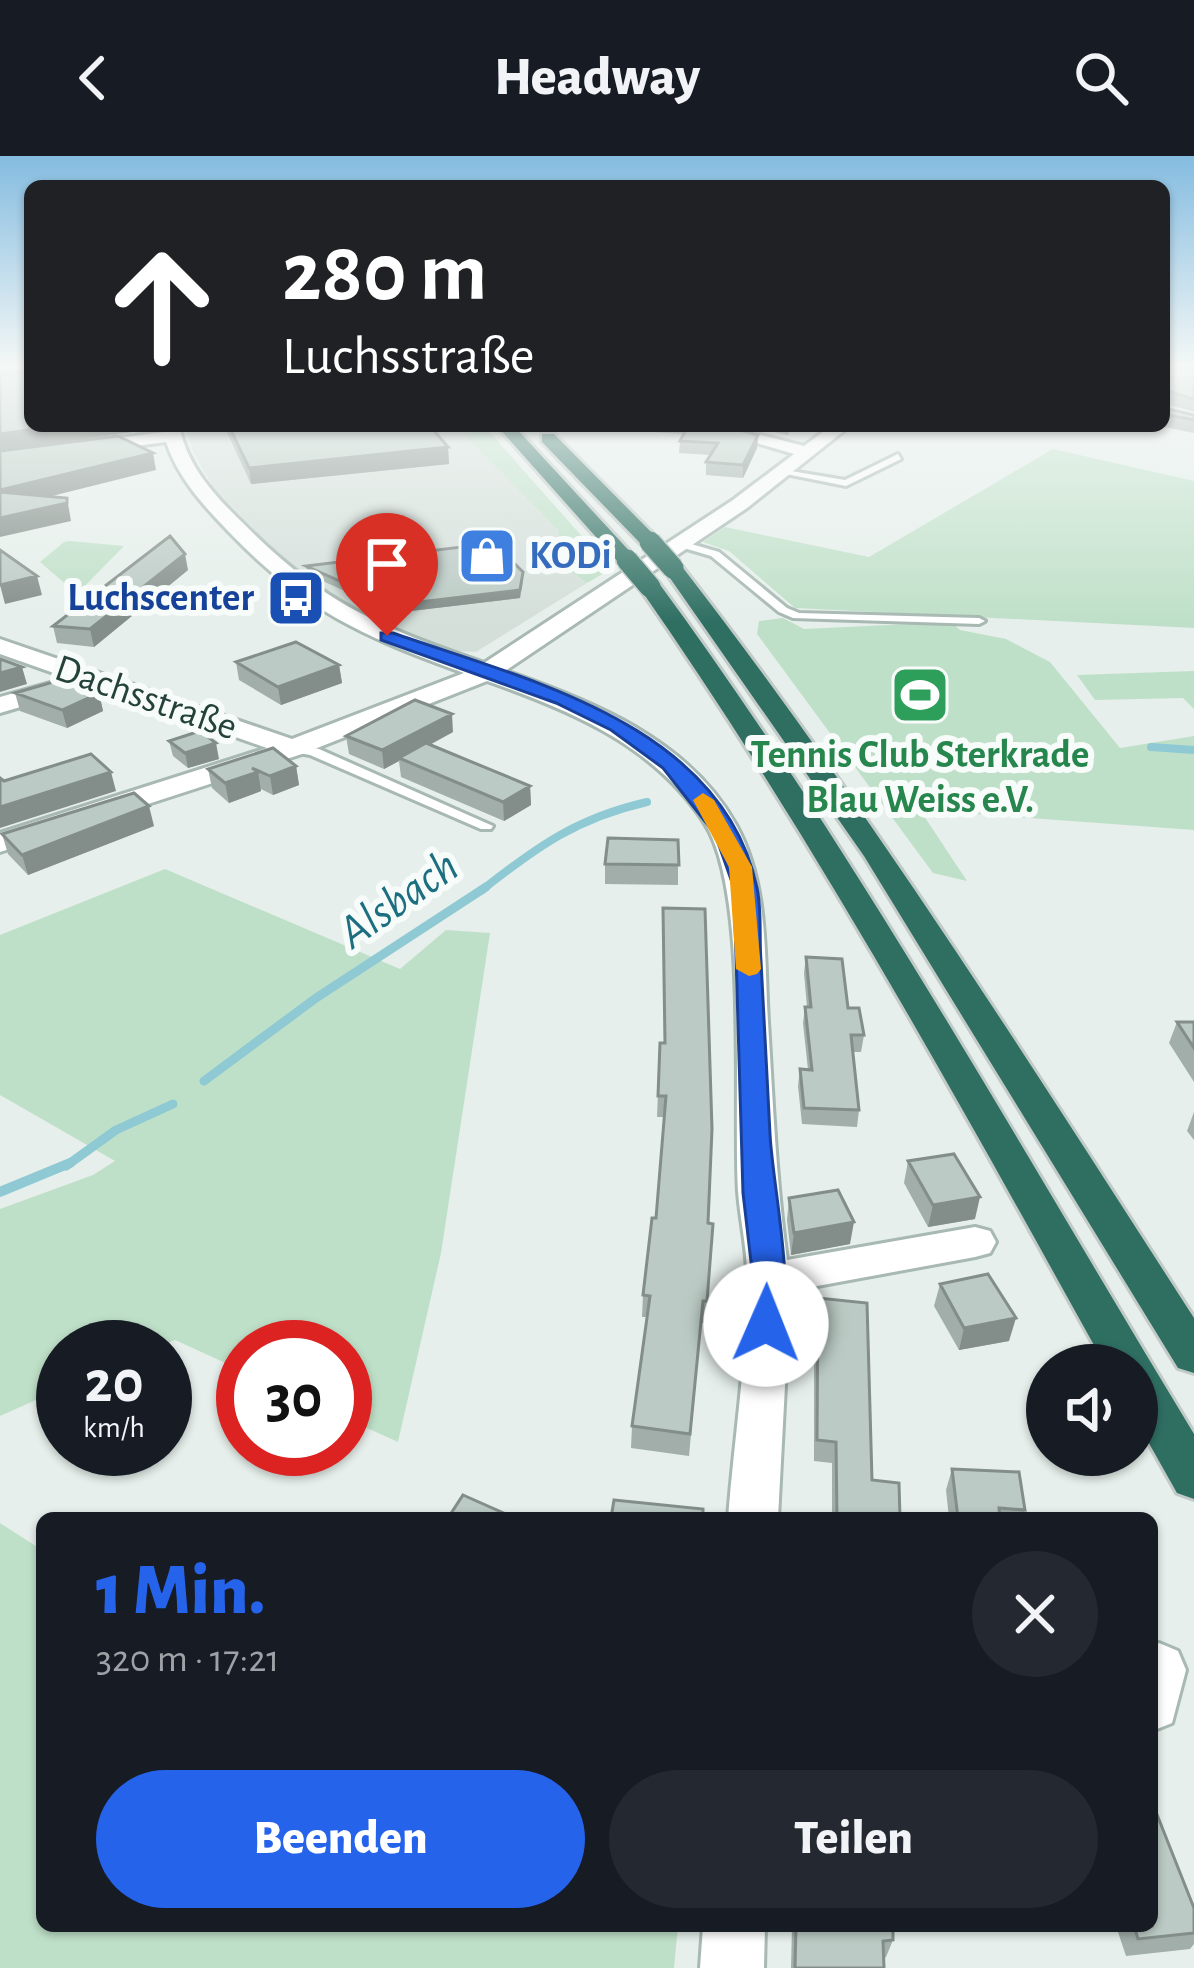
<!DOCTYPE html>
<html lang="de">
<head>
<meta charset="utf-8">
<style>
	body { margin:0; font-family:"Alegreya Sans",sans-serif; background:#242831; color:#f1f3f6; height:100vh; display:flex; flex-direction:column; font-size:45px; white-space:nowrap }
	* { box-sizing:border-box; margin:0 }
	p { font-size:39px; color:#9ea1a6 }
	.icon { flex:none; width:66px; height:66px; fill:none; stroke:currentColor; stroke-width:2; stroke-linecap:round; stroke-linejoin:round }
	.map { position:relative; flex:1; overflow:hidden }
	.details { position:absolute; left:36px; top:1356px; width:1122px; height:420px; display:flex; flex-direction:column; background:#171b24; border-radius:18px; box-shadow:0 3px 9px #0004 }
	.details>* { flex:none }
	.banner { position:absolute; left:24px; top:24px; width:1146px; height:252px; border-radius:18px; box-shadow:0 3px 9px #0004; background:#202124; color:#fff; overflow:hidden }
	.controls { position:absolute; left:1026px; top:1188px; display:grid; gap:24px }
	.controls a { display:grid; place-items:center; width:132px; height:132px; border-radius:50%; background:#171b24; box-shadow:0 3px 9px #0004; font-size:60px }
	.speed { position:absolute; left:36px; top:1164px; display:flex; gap:24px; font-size:60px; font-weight:700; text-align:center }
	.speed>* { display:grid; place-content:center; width:156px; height:156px; border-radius:50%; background:#171b24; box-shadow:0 3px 9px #0004; line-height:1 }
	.speed small { font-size:30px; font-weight:400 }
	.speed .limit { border:18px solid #d22; background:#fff; color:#111 }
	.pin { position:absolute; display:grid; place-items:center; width:102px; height:102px; color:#fff; margin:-123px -51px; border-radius:50% 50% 50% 0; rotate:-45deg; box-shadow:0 0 12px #0007 }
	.pin .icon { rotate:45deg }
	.me { position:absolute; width:132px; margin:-66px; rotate:1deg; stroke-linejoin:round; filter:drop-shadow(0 0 9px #0008) }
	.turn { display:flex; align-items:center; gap:42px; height:252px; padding:0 60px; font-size:54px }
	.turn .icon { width:156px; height:156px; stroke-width:2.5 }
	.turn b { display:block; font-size:84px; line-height:102px }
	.round { display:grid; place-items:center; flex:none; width:126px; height:126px; border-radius:63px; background:#242831 }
	.overview { display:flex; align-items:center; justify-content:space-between; height:204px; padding:0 60px }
	h1 { font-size:72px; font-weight:800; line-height:90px; color:#2563eb }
	.action { display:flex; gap:24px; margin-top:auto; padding:24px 60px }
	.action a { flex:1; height:138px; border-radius:72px; background:#2563eb; color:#fff; font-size:48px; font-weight:800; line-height:138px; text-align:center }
	.action a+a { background:#242831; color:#f1f3f6 }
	header { display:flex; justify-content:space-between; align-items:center; height:156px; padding:0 60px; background:#171b24; font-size:54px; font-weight:800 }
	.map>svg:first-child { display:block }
	.built { fill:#d4dfda }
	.green { fill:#bfe0c8 }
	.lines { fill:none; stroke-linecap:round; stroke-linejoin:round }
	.stream-far2 { stroke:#8ec9d4; stroke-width:8 }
	.stream-far1 { stroke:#8ec9d4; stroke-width:9 }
	.stream { stroke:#8ec9d4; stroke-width:10 }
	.lane-casing { stroke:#a8b8b2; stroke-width:6 }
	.street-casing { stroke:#a8b8b2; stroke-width:6 }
	.highway-casing { stroke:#c2cac8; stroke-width:6 }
	.lane { fill:#fff; fill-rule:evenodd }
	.street { fill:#fff; fill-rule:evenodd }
	.highway { fill:#2f6f62; fill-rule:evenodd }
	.highway-bridge-casing { stroke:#c2cac8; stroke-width:24; stroke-linecap:butt }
	.highway-bridge { stroke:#2f6f62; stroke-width:21 }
	.wall { fill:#a1aea9 }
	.shaded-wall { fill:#838d89 }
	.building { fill:#bbcac4; stroke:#838d89; stroke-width:3 }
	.route { fill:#2563eb; stroke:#184099; stroke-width:3 }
	.slow { fill:#f59e0b }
	.labels { text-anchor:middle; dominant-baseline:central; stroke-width:12; stroke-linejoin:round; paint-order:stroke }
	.far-shop-label { font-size:39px; font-weight:bold; fill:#366cbe; stroke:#f7fbf9; text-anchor:start }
	.far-transit-label { font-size:39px; font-weight:bold; fill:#164399; stroke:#f7fbf9; text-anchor:end }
	.far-street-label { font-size:39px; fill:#24423a; stroke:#f7fbf9 }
	.far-leisure-label { font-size:39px; font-weight:bold; fill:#27864d; stroke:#f7fbf9 }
	.water-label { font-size:48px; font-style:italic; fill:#1c6f80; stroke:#f7fbf9 }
</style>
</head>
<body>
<header><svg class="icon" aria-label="back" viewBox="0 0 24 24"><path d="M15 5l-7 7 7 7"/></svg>Headway<svg class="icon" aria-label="search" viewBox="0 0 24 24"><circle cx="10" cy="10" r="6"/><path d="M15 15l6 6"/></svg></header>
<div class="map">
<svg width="1194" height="1812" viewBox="0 0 1194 1812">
	<rect width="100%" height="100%" fill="#e6efeb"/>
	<!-- built -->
	<path class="built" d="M185,270H456L560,375L558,406L587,427L476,496L455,495L395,473L311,428L285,406L213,331L193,296Z"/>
	<!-- green -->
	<path class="green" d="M456,270H484L611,413L587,427L558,406L559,375Z
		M1053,293L1194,325V472L795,452L729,395L703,386L725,371L869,401Z
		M64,386L69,385L124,390L77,438L40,406Z
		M783,462L804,473L951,466L960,474L1006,483L1050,506L1120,592L1194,580V674L920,654L967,725L933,717L757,478L759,465Z
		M1194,515V553L1183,542L1095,544L1077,519Z
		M165,713L400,813L446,774L490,777L441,1097L398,1286L345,1262V1191H243V1215L175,1184L157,1191H63V1232L0,1260V1053L93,1019L115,1005L0,939V779Z
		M0,1367L42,1394V1770H678L674,1812H0Z"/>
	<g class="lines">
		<!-- stream-far2 -->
		<path class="stream-far2" d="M1151,591L1194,594
			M482,734C538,690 577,662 647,646"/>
		<!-- stream-far1 -->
		<path class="stream-far1" d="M204,925L316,842L486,731
			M66,1010L116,974L173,948"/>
		<!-- stream -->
		<path class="stream" d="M0,1036L70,1007"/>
		<defs>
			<path id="lane" d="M898,298L901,303L846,330L781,317L785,314L845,324Z
				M681,385L719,396L787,452L799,457L979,462L985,465L979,468L793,462L779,456L711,400L677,390V386Z
				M293,588L319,593L493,670L491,673H481L310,599L288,595V589Z"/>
			<path id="street" d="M163,270H179C188,312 215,340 245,369C322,447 382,472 484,507L733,344L794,298L699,270H726L804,290L831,270H850L747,352L505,515C592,545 689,584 736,669C769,729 764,800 768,866C773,946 776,1025 787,1104L975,1071L990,1075L996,1086L990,1097L975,1101L790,1135L778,1362H728C734,1284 747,1204 747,1125C748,1095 740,1065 738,1035C733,947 749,733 704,666C654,589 570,554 487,525L302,598L0,696V677L267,592L0,498V483L292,583L464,517C362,480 305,455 229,376C203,349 178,322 166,286L0,308V298L164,276Z
				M65,523L74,525V535L0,557V541Z
				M1159,1487L1178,1495L1186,1514L1172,1567L1152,1575V1490Z
				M703,1770H765L764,1812H700Z"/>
			<path id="highway" d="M497,270H514L634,400V408H620Z
				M542,278H554L657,382V390H643L542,286Z
				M673,406L680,408C867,649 1029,906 1194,1162V1217L1178,1212L864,700L663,412Z
				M650,425L658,426C857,697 1021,993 1194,1278V1343L1177,1337L1137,1266V1209H1105C958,944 813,680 639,431Z"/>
		</defs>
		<!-- lane casing -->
		<use href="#lane" class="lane-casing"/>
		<!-- street casing -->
		<use href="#street" class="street-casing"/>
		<!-- highway casing -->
		<use href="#highway" class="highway-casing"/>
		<!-- lane -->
		<use href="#lane" class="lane"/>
		<!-- street -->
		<use href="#street" class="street"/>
		<!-- highway -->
		<use href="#highway" class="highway"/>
		<defs>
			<path id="highway-bridge" d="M650,386L673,412
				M627,404L650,431"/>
		</defs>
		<!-- highway-bridge casing -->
		<use href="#highway-bridge" class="highway-bridge-casing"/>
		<!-- highway-bridge -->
		<use href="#highway-bridge" class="highway-bridge"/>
	</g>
	<!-- wall -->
	<path class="wall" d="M0,212H30L139,275L0,295L30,217V216L0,217Z
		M1164,212H1194V256L1164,247Z
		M1164,252L1194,259V277L1159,270H1164Z
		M224,270H430L448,291L449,308L251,328Z
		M654,270H725L758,279L757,292L743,322L706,319V306L711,299L679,297L680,285L684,278L653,276Z
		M747,270H792L788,279Z
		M306,410L523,424L520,442L394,457L307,418Z
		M188,414L94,491L57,487L53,470Z
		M236,506L339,509L342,527L281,549L239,524Z
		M15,537H99L103,555L67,572L20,555Z
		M453,576L430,589L530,630L531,649L504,665L401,621L399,605L384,613L349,598L346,580Z
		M169,585L219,603L188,612L173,600Z
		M296,610L299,629L273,639L261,633V635L229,647L212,632L208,613Z
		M154,670L28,719L8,698L2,678Z
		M678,684V729L605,728V708Z
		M663,752L708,1067L713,1068L706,1167H701L689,1300L631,1292L632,1270L647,1161H642L643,1139L656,1062L664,961H657L660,887H664Z
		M806,801L848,852L864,879L861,896H853L859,954L857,971L802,968L798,930L800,913L808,914L803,867L805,851H807L804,817Z
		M1177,866H1194V926L1169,887Z
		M1194,956V984L1187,975Z
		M908,1005L975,1063L928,1071L904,1027Z
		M789,1042L850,1088L791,1099L787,1064Z
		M940,1128L1009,1185L959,1194L934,1150Z
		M818,1142L872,1324L900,1362H832V1307L814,1305V1164Z
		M952,1313L1025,1354L1022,1362H949L946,1334Z
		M1194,1752V1788L1190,1793L1126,1800L1116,1770H1152Z
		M792,1770H897L893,1771V1784L886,1801L884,1802V1812H791Z"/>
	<!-- shaded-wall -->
	<path class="shaded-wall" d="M57,270H138L139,275L0,295V278Z
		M758,279L757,292L743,322V309Z
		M448,291L449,308L251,328L249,312Z
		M153,297L156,314L0,353V334Z
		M67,342L71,365L0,381V362Z
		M185,398L188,414L94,491L90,473Z
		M523,416L520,442L394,457V449Z
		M37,420L42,439L5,448L0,429Z
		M339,509L342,527L281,549L278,531Z
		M22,511L27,528L0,536V517Z
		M99,537L103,555L67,572L62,554Z
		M452,558L453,576L402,603L399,602V605L384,613L382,594Z
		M216,587L219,603L188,612L185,597Z
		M296,610L299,629L273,639L270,620Z
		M111,616L116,635L0,672V651Z
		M258,616L261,635L229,647L225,627Z
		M530,630L531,649L504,665L503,646Z
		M149,650L154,670L28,719L22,699Z
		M980,1041L975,1063L928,1071L933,1049Z
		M854,1066L850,1088L791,1099L794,1077Z
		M1016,1162L1009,1185L959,1194L964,1172Z"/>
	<!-- building -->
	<path class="building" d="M30,212V270H57L0,278V218L30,217Z
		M1164,212H1194V243L1168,235L1164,238Z
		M1164,252L1194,259V264L1164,258Z
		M229,270H430L448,291L249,312Z
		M688,270H725L758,279L743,309L706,306L718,287L680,285Z
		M118,280L153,297L0,334V295Z
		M0,336L67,342V347L0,362Z
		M170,380L185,398L90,473L53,470Z
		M494,387L523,416L520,434L394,449L306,410Z
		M0,394L37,420L0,429Z
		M296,486L339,509L278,531L236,506Z
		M0,503L22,511L0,517Z
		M60,524L99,537L62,554L15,537Z
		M415,544L452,558L382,594L346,580Z
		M200,575L216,587L185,597L169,585Z
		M426,587L530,630L503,646L399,602Z
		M273,592L296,610L270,620L252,612L258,616L225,627L208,613Z
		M91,598L111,616L0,651V622L4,625Z
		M134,637L149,650L22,699L2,678Z
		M608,682L678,684L679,709L605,708Z
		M663,752L705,753L712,973L708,1067L713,1068L707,1145H703L690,1278L632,1270L650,1140L643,1139L652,1062H656L666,940H658L660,887H665Z
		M806,801L842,803L848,852H859L864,879H851L859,954L804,952L800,913L812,914L805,851H811Z
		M1177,866H1194V892Z
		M954,998L980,1041L933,1049L908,1005Z
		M838,1034L854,1066L794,1077L789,1042Z
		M988,1118L1016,1162L964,1172L940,1128Z
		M818,1142L867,1147L872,1324L899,1327L900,1362H837L836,1286L817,1284Z
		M952,1313L1019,1316L1025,1354L999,1352L1000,1362H958Z
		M463,1339L515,1362H448Z
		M614,1344L703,1353V1362H611Z
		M1152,1646L1194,1752V1777L1138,1783L1134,1770H1152Z
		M796,1770H893V1784L883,1785L884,1812H795Z"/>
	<!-- sky -->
	<linearGradient id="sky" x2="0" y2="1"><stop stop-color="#84bce0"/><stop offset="0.45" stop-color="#f4f8f6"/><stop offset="1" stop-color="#f4f8f6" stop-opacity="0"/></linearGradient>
	<rect width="1194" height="466" fill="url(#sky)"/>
	<!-- route -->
	<path class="route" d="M381,477H393C527,524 723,568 757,732C762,755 759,781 761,805C764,863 767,921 770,978C772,1025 797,1141 778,1177L766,1181L754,1177L750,1168L753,1123L743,1037L734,732L715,678L663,612L611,574L556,547L381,484Z"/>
	<!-- slow -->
	<path class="slow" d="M703,637L714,644L752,711L761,813L757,818L749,820L736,813L729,711L693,644Z"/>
	<!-- icons -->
	<defs>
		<symbol id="shop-square" viewBox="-11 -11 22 22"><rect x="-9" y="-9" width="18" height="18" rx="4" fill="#3f7fe0" stroke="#f7fbf9"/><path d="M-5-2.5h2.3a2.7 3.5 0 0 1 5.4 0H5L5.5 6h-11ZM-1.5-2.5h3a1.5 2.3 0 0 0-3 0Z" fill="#fff"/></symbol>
		<symbol id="bus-square" viewBox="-11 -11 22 22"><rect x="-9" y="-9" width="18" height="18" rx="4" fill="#1a4fb4" stroke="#f7fbf9"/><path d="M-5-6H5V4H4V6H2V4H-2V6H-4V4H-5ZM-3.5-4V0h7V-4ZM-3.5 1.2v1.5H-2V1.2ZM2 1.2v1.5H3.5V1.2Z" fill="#fff"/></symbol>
		<symbol id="stadium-square" viewBox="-11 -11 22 22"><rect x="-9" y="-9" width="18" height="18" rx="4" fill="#2e9e5b" stroke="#f7fbf9"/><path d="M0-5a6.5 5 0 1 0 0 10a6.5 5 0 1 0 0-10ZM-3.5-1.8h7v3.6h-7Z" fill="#fff"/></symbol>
	</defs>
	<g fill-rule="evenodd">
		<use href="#shop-square" x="454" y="367" width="66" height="66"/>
		<use href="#bus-square" x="263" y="409" width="66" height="66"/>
		<use href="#stadium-square" x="887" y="506" width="66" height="66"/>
	</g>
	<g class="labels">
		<!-- far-shop labels -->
		<g class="far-shop-label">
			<text x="529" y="400">KODi</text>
		</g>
		<!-- far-transit labels -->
		<g class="far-transit-label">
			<text x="254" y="442">Luchscenter</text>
		</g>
		<!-- far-street labels -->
		<g class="far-street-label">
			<text transform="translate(146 542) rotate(19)">Dachsstraße</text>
		</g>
		<!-- far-leisure labels -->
		<g class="far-leisure-label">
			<text x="920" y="599">Tennis Club Sterkrade<tspan x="920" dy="45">Blau Weiss e.V.</tspan></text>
		</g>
		<!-- water labels -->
		<g class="water-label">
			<text transform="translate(399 744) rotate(-35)">Alsbach</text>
		</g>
	</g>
</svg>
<div class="controls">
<a><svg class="icon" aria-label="sound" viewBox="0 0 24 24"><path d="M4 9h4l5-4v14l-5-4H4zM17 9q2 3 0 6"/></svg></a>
</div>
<div class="speed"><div>20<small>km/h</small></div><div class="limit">30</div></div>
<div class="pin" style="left:387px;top:480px;background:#d93025"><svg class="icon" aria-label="arrive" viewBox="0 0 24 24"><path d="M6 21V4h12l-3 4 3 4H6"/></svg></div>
<svg class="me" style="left:766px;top:1168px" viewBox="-20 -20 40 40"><circle r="19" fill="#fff"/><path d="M0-13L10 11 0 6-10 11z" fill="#2563eb"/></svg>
<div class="banner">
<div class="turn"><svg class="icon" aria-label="ahead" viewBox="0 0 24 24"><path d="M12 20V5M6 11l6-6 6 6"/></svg><div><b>280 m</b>Luchsstraße</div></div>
</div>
<section class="details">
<div class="overview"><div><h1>1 Min.</h1><p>320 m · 17:21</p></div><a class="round"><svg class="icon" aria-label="close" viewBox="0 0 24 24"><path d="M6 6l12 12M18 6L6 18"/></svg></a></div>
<div class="action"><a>Beenden</a><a>Teilen</a></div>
</section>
</div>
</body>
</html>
